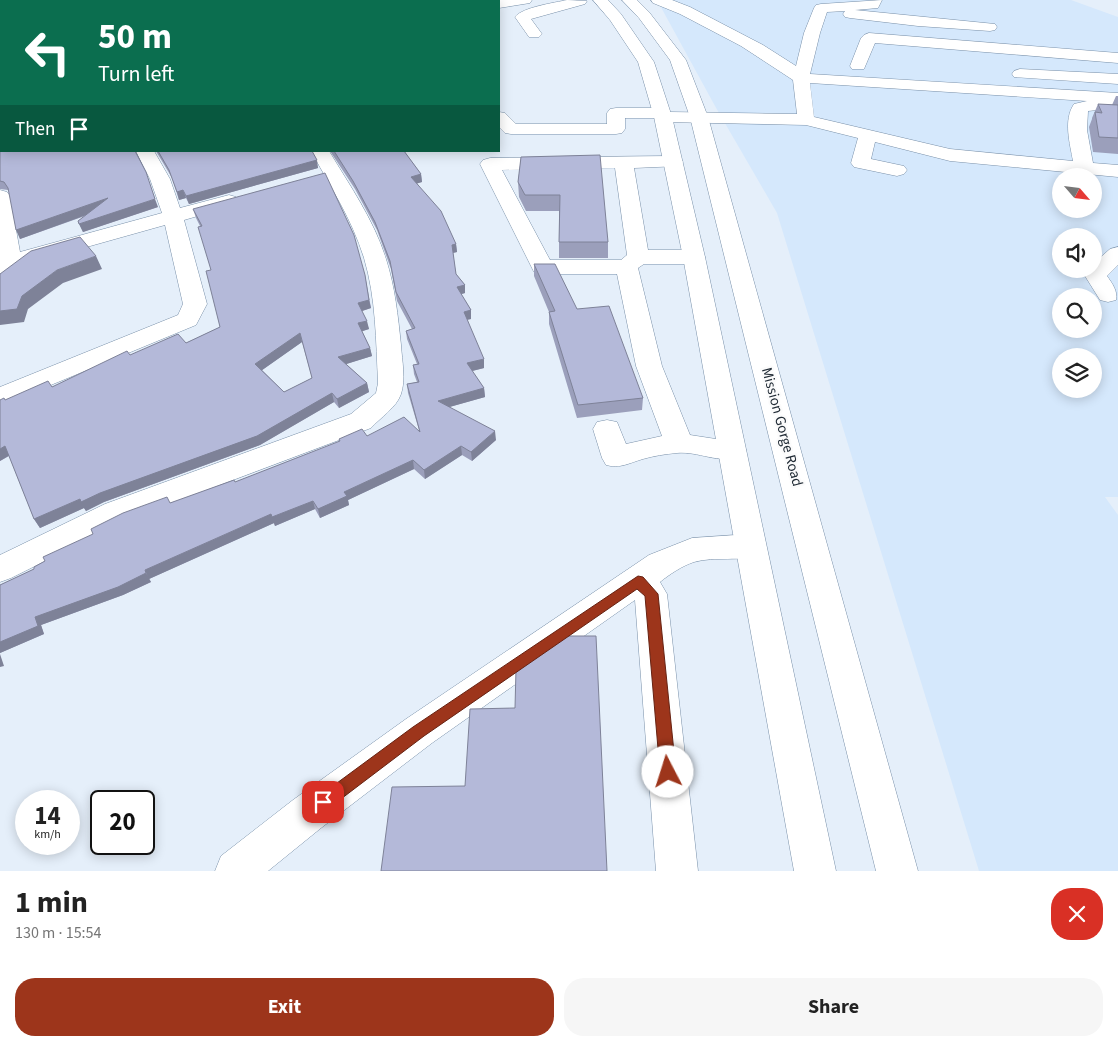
<!DOCTYPE html>
<html lang="en">
<head>
<meta charset="utf-8">
<style>
	body { margin:0; font-family:"Source Sans 3",sans-serif; background:#f6f6f6; color:#222; height:100vh; display:flex; flex-direction:column; font-size:19px; white-space:nowrap }
	* { box-sizing:border-box; margin:0 }
	p { font-size:16px; color:#767676 }
	.icon { flex:none; width:28px; height:28px; fill:none; stroke:currentColor; stroke-width:2; stroke-linecap:round; stroke-linejoin:round }
	.map { position:relative; height:871px; overflow:hidden }
	.panel { display:flex; flex-direction:column; background:#fff; flex:1 }
	.panel>* { flex:none }
	.top-card { position:absolute; left:0px; top:0px; width:500px; height:152px; box-shadow:0 2px 12px #0003; background:#0b6e4f; color:#fff; overflow:hidden }
	.needle { width:32px; rotate:118deg }
	.buttons { position:absolute; left:1052px; top:168px; display:grid; gap:10px }
	.buttons a { display:grid; place-items:center; width:50px; height:50px; border-radius:50%; background:#fff; box-shadow:0 2px 12px #0003; font-size:25px }
	.speed { position:absolute; left:15px; top:790px; display:flex; gap:10px; font-size:25px; font-weight:700; text-align:center }
	.speed>* { display:grid; place-content:center; width:65px; height:65px; border-radius:50%; background:#fff; box-shadow:0 2px 12px #0003; line-height:1 }
	.speed small { font-size:12px; font-weight:400 }
	.speed .limit { border:2px solid #111; border-radius:8px; background:#fff; color:#111 }
	.pin { position:absolute; display:grid; place-items:center; width:42px; height:42px; color:#fff; margin:-21px; border-radius:10px; box-shadow:0 2px 8px #0006 }
	.me { position:absolute; width:55px; margin:-28px; rotate:355deg; stroke-linejoin:round; filter:drop-shadow(0 0 4px #0008) }
	.turn { display:flex; align-items:center; gap:18px; height:105px; padding:0 15px; font-size:22px }
	.turn .icon { width:65px; height:65px; stroke-width:2.5 }
	.turn b { display:block; font-size:35px; line-height:42px }
	.then { display:flex; align-items:center; height:48px; padding:0 15px; background:#0003; gap:10px; font-size:19px }
	.round { display:grid; place-items:center; flex:none; width:52px; height:52px; border-radius:20px; background:#f6f6f6 }
	.summary { display:flex; align-items:center; justify-content:space-between; height:85px; padding:0 15px }
	h1 { font-size:30px; font-weight:700; line-height:38px }
	.action { display:flex; gap:10px; margin-top:auto; padding:10px 15px }
	.action a { flex:1; height:58px; border-radius:20px; background:#9d351b; color:#fff; font-size:20px; font-weight:700; line-height:58px; text-align:center }
	.action a+a { background:#f6f6f6; color:#222 }
	.map>svg:first-child { display:block }
	.built { fill:#d5e8fc; fill-rule:evenodd }
	.lines { fill:none; stroke-linecap:round; stroke-linejoin:round }
	.minor-casing { stroke:#7990a9; stroke-width:1 }
	.major-casing { stroke:#7990a9; stroke-width:1 }
	.minor { fill:#fff; fill-rule:evenodd }
	.major { fill:#fff; fill-rule:evenodd }
	.wall { fill:#9b9fbb; fill-rule:evenodd }
	.shaded-wall { fill:#7e8298 }
	.building { fill:#b4b9d9; stroke:#7e8298; fill-rule:evenodd }
	.route { fill:#9d351b; stroke:#662212 }
	.labels { text-anchor:middle; dominant-baseline:central; stroke-width:4.5; stroke-linejoin:round; paint-order:stroke }
	.street-label { font-size:15px; fill:#232d37; stroke:#fbfbfb }
</style>
</head>
<body>
<div class="map">
<svg width="1118" height="871" viewBox="0 0 1118 871">
	<rect width="100%" height="100%" fill="#e5effa"/>
	<!-- built -->
	<path class="built" d="M657,0H1071L1118,17V497H1105L1118,515V871H979L777,213L715,106ZM1061,176H1094V209H1061ZM1061,236H1094V269H1061ZM1061,296H1094V329H1061ZM1061,356H1094V389H1061Z"/>
	<g class="lines">
		<defs>
			<path id="minor" d="M261,0H275V1H261Z
				M498,0H532L530,3L499,8V1H494Z
				M567,0L587,1L585,4L531,19L542,34L539,37H529L515,17C523,7 554,3 567,0Z
				M651,0H672L690,7L763,45L796,66L804,33L814,8L816,5L821,4L882,0L878,8L855,10L995,24L997,27L995,30L990,31L918,26L850,18L845,17L843,14L845,11L827,12L820,33L810,74L1118,93V105L1116,108L1088,111L1087,130L1093,163L1118,165V177L950,161L875,142L871,159L904,166L907,170L904,174L897,176L854,167L851,163L858,138L806,125L663,122L655,118H625V129L622,133L616,134H511L505,133L499,127V112L505,113L516,124H607V113L610,109L616,108H662L670,112L797,114L793,80L741,46L680,14L653,3ZM810,83L1087,101L1074,104C1063,120 1070,144 1073,161L950,149L814,117Z
				M869,33L1118,53V63L875,43L864,69H852L850,66L861,38L864,35Z
				M1020,69L1118,74V84L1014,77L1012,74L1014,71Z
				M0,113H1V123H0Z
				M136,151H154L170,179L180,208L229,195L236,197L239,201L236,205L184,220L207,304L196,325L0,406V387L178,315L183,304L165,225L19,266L8,273L0,275V190L7,192L10,196L20,252L162,213L150,179Z
				M311,151H329C350,186 374,220 386,259C395,287 398,316 401,345C402,361 406,379 401,394C397,407 380,418 371,428L127,520L11,578L0,582V555L105,504L351,414L376,393L378,383C376,341 376,298 364,258C352,219 330,186 311,151Z
				M673,156L680,158L683,162L680,166L634,168L648,250H694L702,252L705,257L702,262L694,264H644L638,268L662,366L690,435L742,443L746,450L742,457C717,464 699,451 677,453C666,454 653,456 643,459C629,463 620,469 606,465L602,458L593,429L597,422L607,420L617,422L626,444L662,436L636,366L617,274H542L534,272L480,164L483,160L490,158ZM615,168L627,255L621,260H550L502,170Z
				M1118,247V265L1107,276C1112,283 1118,291 1116,300L1108,302L1100,300L1085,276L1089,269H1094V263L1110,249Z
				M751,534L762,537L766,546L762,555C740,562 715,556 694,562C682,566 670,574 660,582L667,594L698,871H656L635,600L432,743L321,828L268,871H215L221,856L293,800L406,719L649,555L692,538Z"/>
			<path id="major" d="M593,0H608L621,14L654,62L672,117L705,257L836,871H794L683,257L654,117L638,62L610,20Z
				M622,0H637L649,12L686,60L708,117L918,871H876L690,117L670,60L639,18Z"/>
		</defs>
		<!-- minor casing -->
		<use href="#minor" class="minor-casing"/>
		<!-- major casing -->
		<use href="#major" class="major-casing"/>
		<!-- minor -->
		<use href="#minor" class="minor"/>
		<!-- major -->
		<use href="#major" class="major"/>
	</g>
	<!-- wall -->
	<path class="wall" d="M1116,96H1118V154L1093,152L1089,127L1092,119V118L1098,104L1112,105Z
		M1,119V151L158,207L83,232L78,221L85,216L20,239L9,192L8,190L0,189V120Z
		M156,151H312L318,168L189,204L186,198L179,200L172,178Z
		M330,151H404L421,174L422,182L417,183L456,244L457,252L453,253L456,274L465,285V293L461,294L471,310V319L467,320L484,368L472,371L484,388L485,397L449,407L496,440L472,461L462,455L425,479L414,469L348,500L349,505L320,518L315,509L275,526L274,523L149,579L151,582L123,595L41,625L44,634L0,653V585L34,569L170,503L235,482L340,442L339,439L367,436L419,430L408,393L407,384L417,382L414,374L413,365L417,364L407,339L406,331L412,329L397,301L391,269L377,230L355,189Z
		M521,157L608,242V258H559V211H526L519,197L518,182Z
		M193,209L365,275L371,308L362,311L369,329L362,331L370,348L372,356L346,364L367,383L369,392L339,408L334,402L260,445L104,502L86,511L84,508L40,528L34,519L9,456L0,461L5,400L52,387L130,355L186,343L220,327L211,270L200,226L196,218ZM302,342L312,378L284,392L262,370Z
		M534,264L577,309L643,398L642,410L577,418L549,324V312L534,276Z"/>
	<!-- shaded-wall -->
	<path class="shaded-wall" d="M452,0H496V1H444Z
		M317,160L318,168L189,204L186,196Z
		M421,174L422,182L412,185L411,177Z
		M183,190L186,198L179,200L177,192Z
		M108,198L111,206L20,239L16,230Z
		M155,199L158,207L83,232L79,224Z
		M456,244L457,252L452,253V245Z
		M96,256L102,269L63,283L28,309L24,322L0,325V311L57,270Z
		M465,285V293L458,295L457,287Z
		M369,300L371,308L359,312L358,303Z
		M471,310V319L464,320V312Z
		M367,321L369,329L360,332L358,323Z
		M300,333L302,342L258,373L255,364Z
		M370,348L372,356L340,366L338,357Z
		M484,359V368L468,372L467,363Z
		M367,383L369,392L339,408L337,399Z
		M484,388L485,397L439,410L438,401Z
		M332,393L334,402L260,445L104,502L86,511L84,508L40,528L34,519L80,499L100,493Z
		M495,431L496,440L472,461L471,452Z
		M5,446L10,455L0,461V449Z
		M461,446L462,455L425,479L424,470Z
		M413,460L414,469L348,500L349,505L320,518L318,509L344,492Z
		M313,501L315,509L275,526L272,517Z
		M271,514L274,523L149,579L145,570Z
		M146,573L151,582L123,595L41,625L44,634L0,653V642L35,617Z
		M0,654L4,666L0,667Z"/>
	<!-- building -->
	<path class="building" d="M0,0H14L18,1H1V20H0Z
		M282,0H452L444,1H283Z
		M1098,104L1118,105V138L1099,137L1095,112L1102,113Z
		M1,130V151H135L146,172L155,199L79,224L78,221L108,198L16,230L8,188L4,182L0,181V131Z
		M158,151H312L317,160L186,196L183,190L177,192L169,170Z
		M334,151H404L421,174L411,177L441,211L456,244L452,245L456,274L465,285L457,287L471,310L464,312L484,359L467,363L484,388L438,401L495,431L471,452L461,446L424,470L413,460L344,492L347,496L318,509L313,501L272,517L271,514L145,570L146,573L118,587L35,617L38,626L0,642V585L34,569V567L45,561L43,557L93,534L91,529L123,513L167,497L170,503L234,480L235,482L340,441L339,439L362,429L367,436L404,417L420,432L407,384L419,382L413,365L419,364L406,331L415,328L396,292L390,261L375,222L353,181Z
		M600,155L608,242H559L560,195H525L518,182L521,157Z
		M325,173L354,235L365,275L369,300L358,303L367,321L358,323L370,348L338,357L367,383L337,399L332,393L257,436L100,493L81,502L80,499L34,519L5,446L0,449V400L4,398L5,400L48,381L52,387L127,351L130,355L178,334L186,343L220,327L206,271L211,270L198,227L202,226L193,209ZM300,333L312,378L284,392L255,364Z
		M80,237L96,256L57,270L22,296L17,309L0,311V274L31,251Z
		M534,264H555L577,309L609,306L643,398L578,405L549,312L555,311Z
		M564,636H596L607,871H381L392,787L465,786L470,709L515,708L516,669Z"/>
	<!-- route -->
	<path class="route" d="M638,576L643,577L658,594L676,772L674,777L668,780L662,777L660,772L645,596L637,589L424,736L329,808L323,810L318,808L315,802L318,797L413,727Z"/>
	<g class="labels">
		<!-- street labels -->
		<g class="street-label">
			<text transform="translate(782 427) rotate(75)">Mission Gorge Road</text>
		</g>
	</g>
</svg>
<div class="buttons">
<a><svg class="needle" viewBox="-14 -14 28 28"><path d="M0-13l5 13h-10z" fill="#e53935"/><path d="M0 13l5-13h-10z" fill="#767676"/></svg></a>
<a><svg class="icon" aria-label="sound" viewBox="0 0 24 24"><path d="M4 9h4l5-4v14l-5-4H4zM17 9q2 3 0 6"/></svg></a>
<a><svg class="icon" aria-label="search" viewBox="0 0 24 24"><circle cx="10" cy="10" r="6"/><path d="M15 15l6 6"/></svg></a>
<a><svg class="icon" aria-label="layers" viewBox="0 0 24 24"><path d="M12 4l9 5-9 5-9-5zM3 14l9 5 9-5"/></svg></a>
</div>
<div class="speed"><div>14<small>km/h</small></div><div class="limit">20</div></div>
<div class="pin" style="left:323px;top:802px;background:#d93025"><svg class="icon" aria-label="arrive" viewBox="0 0 24 24"><path d="M6 21V4h12l-3 4 3 4H6"/></svg></div>
<svg class="me" style="left:668px;top:772px" viewBox="-20 -20 40 40"><circle r="19" fill="#fff"/><path d="M0-13L10 11 0 6-10 11z" fill="#9d351b"/></svg>
<div class="top-card">
<div class="turn"><svg class="icon" aria-label="left" viewBox="0 0 24 24"><path d="M17 20v-9H6M10 6l-5 5 5 5"/></svg><div><b>50 m</b>Turn left</div></div>
<div class="then">Then<svg class="icon" aria-label="arrive" viewBox="0 0 24 24"><path d="M6 21V4h12l-3 4 3 4H6"/></svg></div>
</div>
</div>
<section class="panel">
<div class="summary"><div><h1>1 min</h1><p>130 m · 15:54</p></div><a class="round" style="background:#d93025;color:#fff"><svg class="icon" aria-label="close" viewBox="0 0 24 24"><path d="M6 6l12 12M18 6L6 18"/></svg></a></div>
<div class="action"><a>Exit</a><a>Share</a></div>
</section>
</body>
</html>
